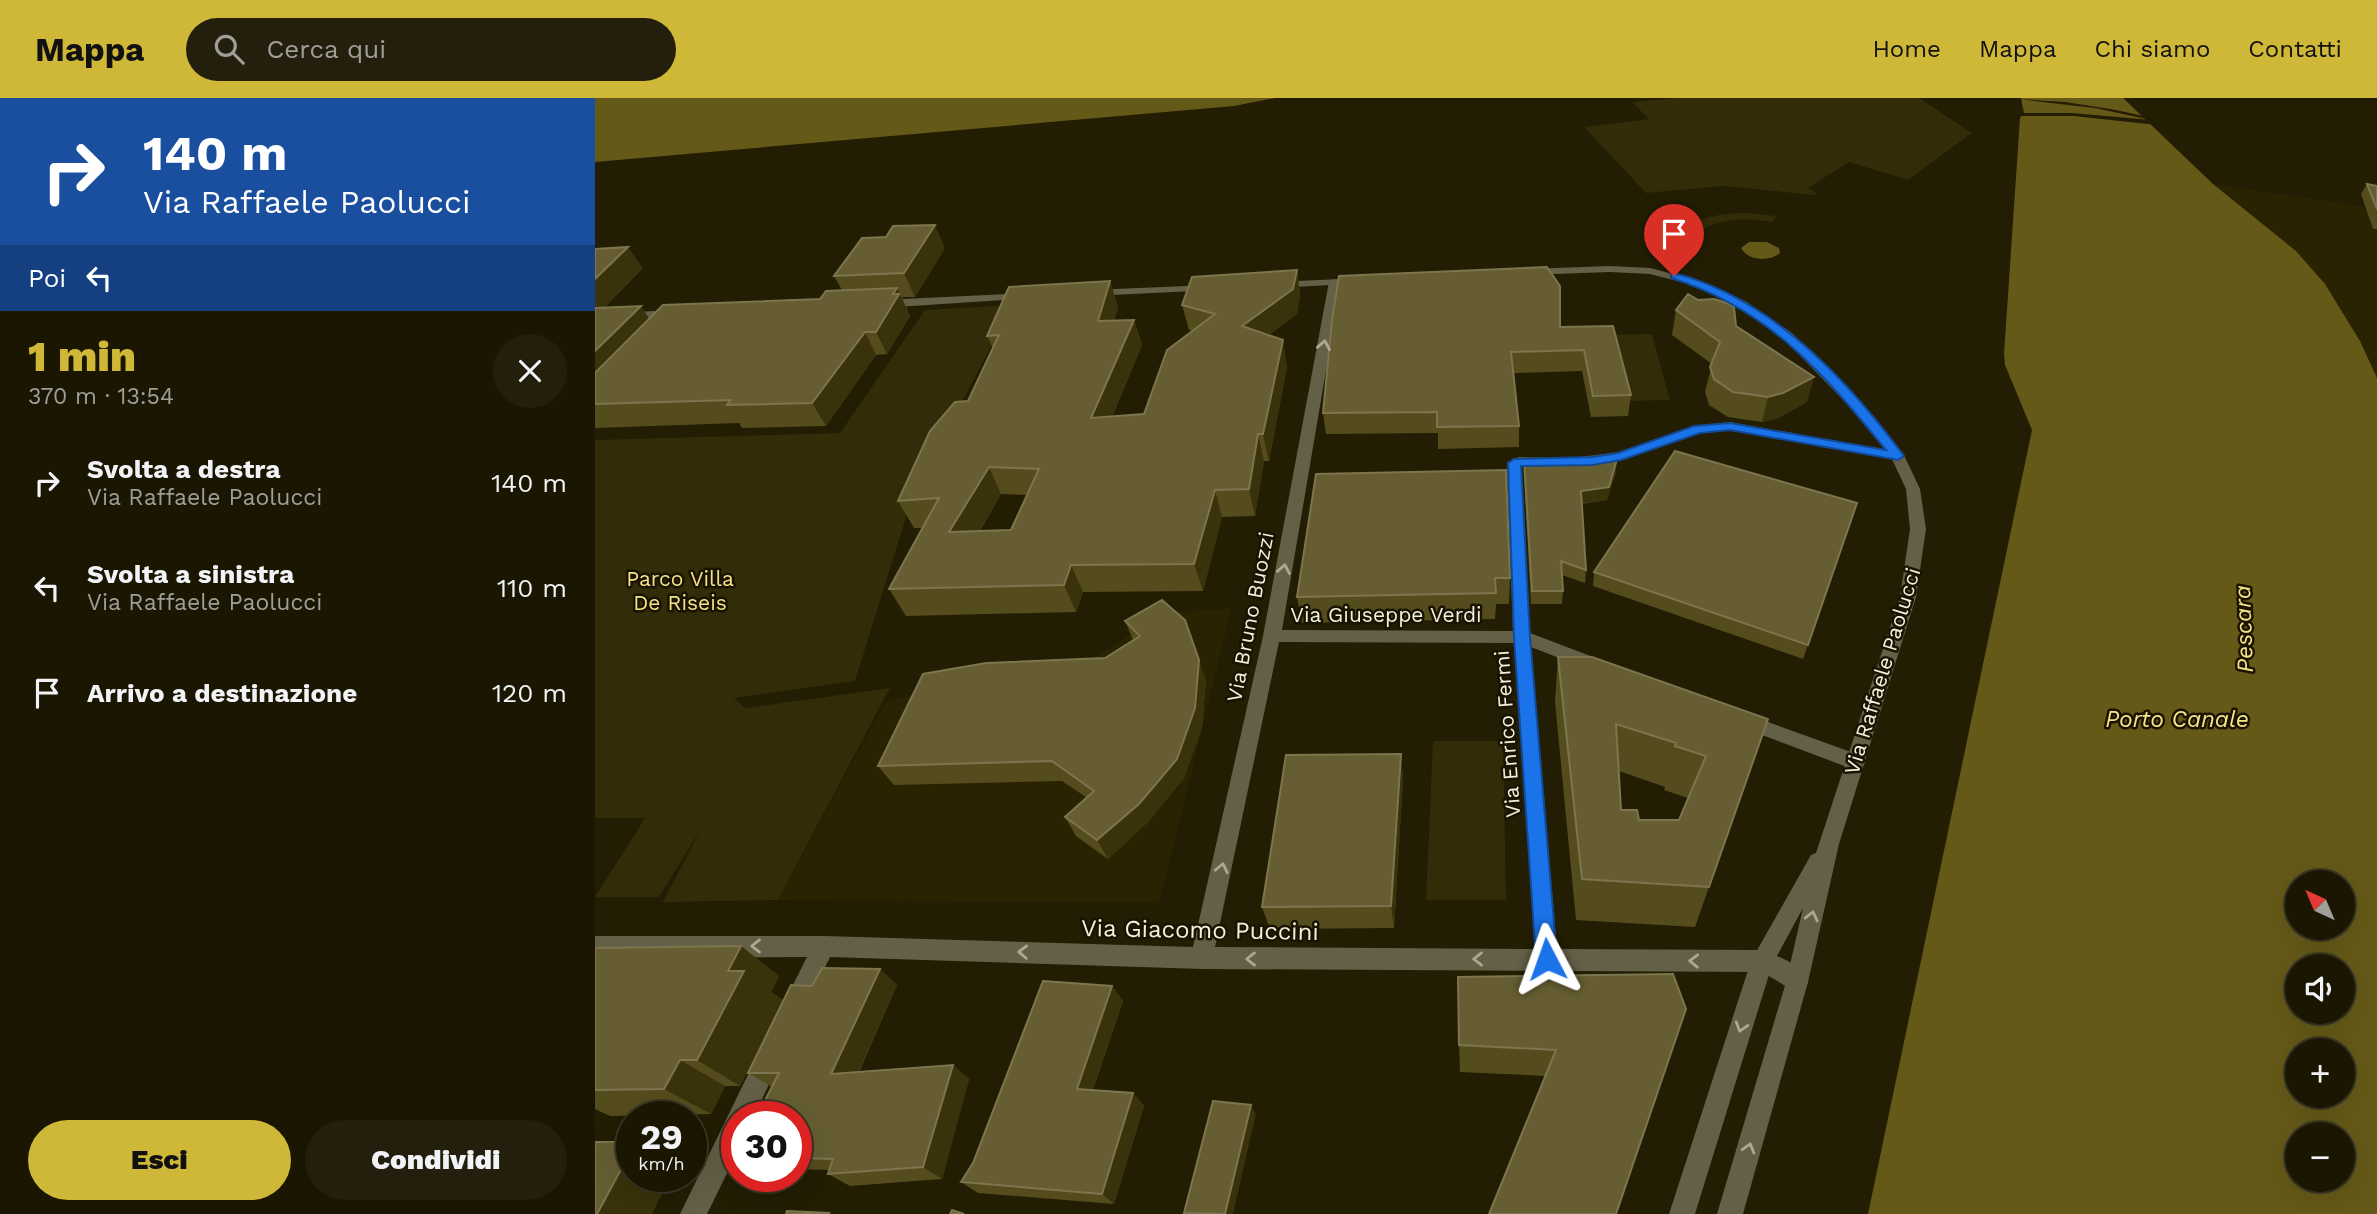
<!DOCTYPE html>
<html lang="it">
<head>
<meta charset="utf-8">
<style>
	body { margin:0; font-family:"Work Sans",sans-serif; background:#231f0c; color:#f1f3f6; height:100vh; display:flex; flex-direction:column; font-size:26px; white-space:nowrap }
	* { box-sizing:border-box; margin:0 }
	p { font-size:23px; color:#9f9f99 }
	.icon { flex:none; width:38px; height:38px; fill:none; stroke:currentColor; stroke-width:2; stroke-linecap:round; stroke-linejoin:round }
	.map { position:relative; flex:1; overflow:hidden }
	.sheet { display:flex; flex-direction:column; background:#1a1602; width:595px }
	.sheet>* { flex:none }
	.top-card { background:#1a4fa0; color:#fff; overflow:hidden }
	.needle { width:46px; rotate:316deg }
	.controls { position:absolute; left:1690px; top:772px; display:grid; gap:14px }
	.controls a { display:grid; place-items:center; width:70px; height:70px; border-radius:50%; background:#1a1602; box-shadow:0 7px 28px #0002,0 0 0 2px #383524; font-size:35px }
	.speed { position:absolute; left:21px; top:1003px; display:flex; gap:14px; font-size:35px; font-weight:700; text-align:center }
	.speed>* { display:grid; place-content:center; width:91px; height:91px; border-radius:50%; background:#1a1602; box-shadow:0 7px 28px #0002,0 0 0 2px #383524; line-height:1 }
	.speed small { font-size:18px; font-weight:400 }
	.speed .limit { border:10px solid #d22; background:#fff; color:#111 }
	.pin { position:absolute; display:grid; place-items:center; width:60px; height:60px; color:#fff; margin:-72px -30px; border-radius:50% 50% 50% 0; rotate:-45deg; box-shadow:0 0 7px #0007 }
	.pin .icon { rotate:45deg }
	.me { position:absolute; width:77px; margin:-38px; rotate:356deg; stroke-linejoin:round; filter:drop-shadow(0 0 5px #0008) }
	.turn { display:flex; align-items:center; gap:24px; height:147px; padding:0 28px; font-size:32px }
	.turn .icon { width:91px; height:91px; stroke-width:2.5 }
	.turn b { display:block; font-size:49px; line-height:60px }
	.then { display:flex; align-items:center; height:66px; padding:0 28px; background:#0003; gap:14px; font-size:26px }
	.round { display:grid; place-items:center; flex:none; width:74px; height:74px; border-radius:37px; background:#231f0c }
	.overview { display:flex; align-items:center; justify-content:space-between; height:119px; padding:0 28px }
	h1 { font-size:42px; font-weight:800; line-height:52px; color:#cfb837 }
	.cta { display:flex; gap:14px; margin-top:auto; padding:14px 28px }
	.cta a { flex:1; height:80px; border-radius:42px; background:#cfb837; color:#111; font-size:28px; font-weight:800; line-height:80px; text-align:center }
	.cta a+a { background:#231f0c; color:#f1f3f6 }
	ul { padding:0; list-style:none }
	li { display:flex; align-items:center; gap:21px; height:105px; padding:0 28px }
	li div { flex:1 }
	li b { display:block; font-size:26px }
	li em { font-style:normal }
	header { display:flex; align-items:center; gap:42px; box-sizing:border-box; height:98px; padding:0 35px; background:#cfb837; color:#111 }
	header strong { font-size:33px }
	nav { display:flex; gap:38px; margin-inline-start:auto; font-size:24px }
	.search { width:490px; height:63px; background:#231f0c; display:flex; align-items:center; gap:18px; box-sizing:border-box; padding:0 24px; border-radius:38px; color:#9f9f99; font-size:26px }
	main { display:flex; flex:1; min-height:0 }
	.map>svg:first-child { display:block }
	.built { fill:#2a2301 }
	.green { fill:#332c08 }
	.water { fill:#655918; fill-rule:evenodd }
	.pier { fill:#221d03 }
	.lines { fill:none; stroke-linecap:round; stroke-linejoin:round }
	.minor { fill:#646047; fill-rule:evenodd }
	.tertiary { fill:#646047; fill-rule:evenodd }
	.wall { fill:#554c1d; fill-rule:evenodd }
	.shaded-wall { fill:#39320a }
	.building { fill:#665e32; stroke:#7c754d; stroke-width:2; fill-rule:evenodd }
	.oneway { stroke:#aca894 }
	.route { fill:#1a73e8; stroke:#114b97; stroke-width:2 }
	.labels { text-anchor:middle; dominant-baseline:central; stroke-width:5; stroke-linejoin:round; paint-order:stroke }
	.park-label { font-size:21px; fill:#f4e287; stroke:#191300 }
	.street-label { font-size:21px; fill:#f3f0e1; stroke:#191300 }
	.water-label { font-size:23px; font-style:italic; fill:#f6e589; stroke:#191300 }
	.near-street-label { font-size:24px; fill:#f3f0e1; stroke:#191300 }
</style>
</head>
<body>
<header>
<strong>Mappa</strong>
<div class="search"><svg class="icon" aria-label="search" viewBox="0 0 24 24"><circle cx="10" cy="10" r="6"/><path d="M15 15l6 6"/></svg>Cerca qui</div>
<nav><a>Home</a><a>Mappa</a><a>Chi siamo</a><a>Contatti</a></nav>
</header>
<main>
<section class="sheet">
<div class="top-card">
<div class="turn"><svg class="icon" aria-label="right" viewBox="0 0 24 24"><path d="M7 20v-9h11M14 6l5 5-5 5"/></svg><div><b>140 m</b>Via Raffaele Paolucci</div></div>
<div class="then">Poi<svg class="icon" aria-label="left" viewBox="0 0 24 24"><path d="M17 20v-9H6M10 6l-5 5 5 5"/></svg></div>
</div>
<div class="overview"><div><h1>1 min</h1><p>370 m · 13:54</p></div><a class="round"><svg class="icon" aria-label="close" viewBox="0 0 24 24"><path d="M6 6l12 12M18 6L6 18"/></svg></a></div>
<ul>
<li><svg class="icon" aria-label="right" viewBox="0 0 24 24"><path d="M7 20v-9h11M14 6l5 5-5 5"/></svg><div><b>Svolta a destra</b><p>Via Raffaele Paolucci</p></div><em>140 m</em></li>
<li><svg class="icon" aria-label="left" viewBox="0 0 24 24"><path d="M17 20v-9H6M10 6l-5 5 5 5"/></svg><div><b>Svolta a sinistra</b><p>Via Raffaele Paolucci</p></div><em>110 m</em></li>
<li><svg class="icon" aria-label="arrive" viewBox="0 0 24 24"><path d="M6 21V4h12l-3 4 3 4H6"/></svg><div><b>Arrivo a destinazione</b></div><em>120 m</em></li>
</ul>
<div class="cta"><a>Esci</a><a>Condividi</a></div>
</section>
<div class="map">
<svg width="1782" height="1116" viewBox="0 0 1782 1116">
	<rect width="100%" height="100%" fill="#221d03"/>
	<!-- built -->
	<path class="built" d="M1618,86L1782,110V280L1765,243L1730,186L1701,153Z
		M637,510L564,805L183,802L291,603L498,560L569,515Z"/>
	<!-- green -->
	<path class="green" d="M1082,0H1324L1377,35L1313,82L1254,64L1213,90L1223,96L1220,97L1128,88L1051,95L989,29L1054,21L1037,4Z
		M1152,115L1182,118L1177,124C1158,121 1139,120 1120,126C1103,131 1104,138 1084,138C1099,118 1129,115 1152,115Z
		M418,207L318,397L260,583L139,600L150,610L295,590L183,802L68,804L106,731L64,799H0L50,720H0V342L245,335L330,212Z
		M1057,236L1075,302L1030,303L1004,237Z
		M838,643H908L911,802H831Z"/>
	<!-- water -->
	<path class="water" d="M0,0H680L639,8L0,64Z
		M1426,0H1528L1618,86L1701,153L1730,186L1765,243L1782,280V1116H1273L1437,332L1410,267L1409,256L1425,20L1429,15ZM1703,784H1748V830H1703ZM1703,868H1748V914H1703ZM1703,952H1748V998H1703ZM1703,1036H1748V1082H1703Z
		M1154,144H1172L1184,150L1185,155C1174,164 1153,163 1146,150Z"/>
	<!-- pier -->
	<path class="pier" d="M1423,1L1470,4L1521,12L1553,19L1562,27L1479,18H1422L1425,15H1477L1556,22L1500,10Z"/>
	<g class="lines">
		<!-- minor -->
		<path class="minor" d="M740,181L746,184L687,532L918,533L912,364L924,359L958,360V366L926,367L935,535L1006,562L1009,567L1006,572L1000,574L936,549L962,851L1167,852C1185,859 1206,866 1213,884L1210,892L1202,895L1167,874L607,871L235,859L208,915L200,918L192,915L188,907L212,859L0,860V838H229L598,849L668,538L734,184ZM684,544L919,545L940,851L620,849Z
			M1135,324L1303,354L1310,358L1303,362L1135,332L1106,335L1026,362L985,367L978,363L985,359L1024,354L1099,328Z
			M1148,615L1267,658L1270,664L1267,670L1260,672L1141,627L1139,622L1141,617Z
			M174,949L183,952L186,961L159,1018H142V1055L112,1116H85L165,952Z"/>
		<!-- tertiary -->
		<path class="tertiary" d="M1015,168L1055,170L1105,183L1150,203L1197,235L1262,300L1308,355L1325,391L1331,431L1321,499L1244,746L1213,884L1148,1116H1122L1191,884L1208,810L1177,867L1100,1116H1074L1156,863L1216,757L1221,755L1305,499L1315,431L1311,391L1296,359L1252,306L1189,241L1142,207L1097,187L1055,176L1015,174L933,177L927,174L933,171Z
			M766,180L772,183L770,185L682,190L676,187L682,184Z
			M615,187L621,190L619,192L496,198L490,195L496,192Z
			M433,195L439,198L437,200L287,210L281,206L287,202Z
			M80,212L84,213V219L0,224V216Z"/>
	</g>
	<!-- wall -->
	<path class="wall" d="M1772,86L1782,88V131H1778L1766,96Z
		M350,150L320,199H307L315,218L292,256L281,257L231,328L147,330L144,325L0,330V151L48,170L9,210L46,208L54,221L225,201L247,192L239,178Z
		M702,172L705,197L702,216L674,237L692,268L674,363H669L660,418L627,419L608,493L488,494L481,514L311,518L294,491L328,430H319L303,403L373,303L398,250L392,238L515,183L523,209L519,223L539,222L547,247L517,319L549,316L597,233L594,232L587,207ZM406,396L432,397L416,432L385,433Z
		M1081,212L1141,228L1212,304L1181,321L1167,324L1133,319L1114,307L1110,294L1117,266L1077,237Z
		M965,229L1036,297L1033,318L996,319L987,273L919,275L924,328V349L843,351V335L731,336L728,315Z
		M929,362L1021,374L1012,402L987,406L991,472L990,485L967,477L968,493L967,506H936L929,375Z
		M721,376L915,480L914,506H901L900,521L707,525L702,499Z
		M999,474L1213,547L1208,561L998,488Z
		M530,523L611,582L607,629L589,680L553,724L513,761L481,738L470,719L491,699L467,683L299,687L283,668L510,560L538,542Z
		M963,559L1173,621L1100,829L981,822L960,604ZM1024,673L1070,689L1069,692L1093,700L1084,722H1044L1026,712Z
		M806,656L808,681L799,830L675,831L667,809Z
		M146,848L184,878L176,894L188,902L145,988H130L116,1016L15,1018L0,1011V850Z
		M285,871L302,887L264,974L358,967L374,981L347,1081L255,1088L233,1076L234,1072L201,1071V1018L177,989L153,975L217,888Z
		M1078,876L950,978L865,974L864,947Z
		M517,888L528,903L498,992L538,995L549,1008L519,1106L383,1095L366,1084Z"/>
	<!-- shaded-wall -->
	<path class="shaded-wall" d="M340,127L350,150L320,199L309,175Z
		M33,149L48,170L6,213L0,214V181Z
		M702,172L705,197L702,216L652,254L647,228Z
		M515,183L523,209L511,249L503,223Z
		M302,190L315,218L292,256L281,234Z
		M46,208L61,231L0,293V253Z
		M539,222L547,247L505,347L496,320Z
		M270,234L281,257L231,328L217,305Z
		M688,242L692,268L674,363L668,336Z
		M1219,279L1212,304L1181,321L1167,324L1173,299Z
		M663,336L669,363L660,418L654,391Z
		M1022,361L1021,374L1012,402L985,406L986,393Z
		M394,369L406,396L368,461L354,434Z
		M620,392L627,419L608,493L599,466Z
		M476,467L488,494L481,514L469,487Z
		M604,562L611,582L607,629L589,680L553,724L513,761L502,742Z
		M806,656L808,681L799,830L796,808Z
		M146,848L184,878L176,894L188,902L145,988L102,962L133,873Z
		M285,871L302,887L256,990L236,976Z
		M517,888L528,903L494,1004L482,991Z
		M85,962L130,988L116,1016L69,991Z
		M358,967L374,981L347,1081L328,1069Z
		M538,995L549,1008L519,1106L507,1096Z
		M656,1007L661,1016L638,1116H630Z
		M37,1051V1078H76L57,1116H2Z"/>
	<!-- building -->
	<path class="building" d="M1772,86L1782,88V111Z
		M340,127L309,175L239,178L267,140L291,139L298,128Z
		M33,149L0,181V151Z
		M952,169L965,188V229L1018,228L1036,297L998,298L989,252L916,254L924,328L842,329V314L728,315L737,222L744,178Z
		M702,172L698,191L647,228L688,242L668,336H663L654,391L620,392L599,466L476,467L469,487L294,491L344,400L303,403L335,333L360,304L373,303L404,237L392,238L414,189L515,183L503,223L539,222L496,320L549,316L572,252L620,216L587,207L597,179ZM394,369L444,371L416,432L354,434Z
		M302,190L298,196H304L281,234H270L217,305L132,307L136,302L0,306V275L68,207L225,201L231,193Z
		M1093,196L1103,202L1119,201L1132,205L1139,209L1141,228L1219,279L1188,295L1173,299L1138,294L1119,281L1115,269L1125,244L1081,212Z
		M46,208L0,253V210Z
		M1080,353L1262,405L1213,547L999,474Z
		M1022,361L1014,389L986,393L991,472L966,463L968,493H937L929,362Z
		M911,372L915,480H900L901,495L702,499L721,376Z
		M567,502L590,522L604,562L600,610L582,661L544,706L502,742L470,719L499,693L457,663L283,668L328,576L391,565L510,560L545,538L530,523Z
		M963,559H997L1173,621L1114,789L987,781ZM1021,626L1081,645L1080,648L1111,658L1084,722H1044L1042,712H1026Z
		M806,656L796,808L667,809L691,657Z
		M146,848L133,873H149L102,962H85L69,991L0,992V850Z
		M227,870L285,871L236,976L358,967L328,1069L233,1076L238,1061L201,1060V1018H162L184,975H153L196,887L217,888Z
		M1078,876L1091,911L1021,1116H894L961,952L864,947L863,879Z
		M448,883L517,888L482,991L538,995L507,1096L366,1084L378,1065Z
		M618,1003L656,1007L630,1116L589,1115Z
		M0,1044H37V1051L2,1116H0Z
		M357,1112L369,1116H355Z
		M192,1113L234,1115L233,1116H191Z"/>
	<!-- one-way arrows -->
	<defs><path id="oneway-chevron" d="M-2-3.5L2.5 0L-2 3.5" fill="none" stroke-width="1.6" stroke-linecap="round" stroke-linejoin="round" transform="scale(1.75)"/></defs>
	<g class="oneway">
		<use href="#oneway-chevron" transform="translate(729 247) rotate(-80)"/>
		<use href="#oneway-chevron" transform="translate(689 471) rotate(-80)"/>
		<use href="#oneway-chevron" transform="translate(627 770) rotate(-78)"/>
		<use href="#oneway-chevron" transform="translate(1217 818) rotate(-77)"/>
		<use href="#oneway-chevron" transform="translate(161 848) rotate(180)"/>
		<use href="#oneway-chevron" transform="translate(428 854) rotate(-178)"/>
		<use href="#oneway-chevron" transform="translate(656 861) rotate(-180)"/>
		<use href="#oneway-chevron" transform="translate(883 861) rotate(-180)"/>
		<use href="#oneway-chevron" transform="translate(1099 863) rotate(-179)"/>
		<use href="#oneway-chevron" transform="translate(1146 929) rotate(107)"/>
		<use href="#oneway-chevron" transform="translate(1154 1050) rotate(-74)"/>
	</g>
	<!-- route -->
	<path class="route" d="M1079,175C1176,200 1251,280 1309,358L1303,362L1135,332L1105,335L1026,362L997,367L926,368L935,539L962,861L959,868L952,871L944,868L941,861L919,539L913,365L919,361L997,359L1023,355L1099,328L1135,325L1291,352C1229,276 1173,210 1076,180V176Z"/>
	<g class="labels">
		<!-- park labels -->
		<g class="park-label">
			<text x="85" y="480">Parco Villa<tspan x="85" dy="24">De Riseis</tspan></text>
		</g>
		<!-- street labels -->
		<g class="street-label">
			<text x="791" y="516">Via Giuseppe Verdi</text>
			<text transform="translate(655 519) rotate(-79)">Via Bruno Buozzi</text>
			<text transform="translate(1287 573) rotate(-73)">Via Raffaele Paolucci</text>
			<text transform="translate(912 636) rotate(-94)">Via Enrico Fermi</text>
		</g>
		<!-- water labels -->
		<g class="water-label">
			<text transform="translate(1649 531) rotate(-92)">Pescara</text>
			<text x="1582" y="621">Porto Canale</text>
		</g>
		<!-- near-street labels -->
		<g class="near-street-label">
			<text transform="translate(605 832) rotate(1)">Via Giacomo Puccini</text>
		</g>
	</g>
</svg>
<div class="controls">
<a><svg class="needle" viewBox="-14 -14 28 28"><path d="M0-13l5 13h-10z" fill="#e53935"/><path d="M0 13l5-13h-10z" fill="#9f9f99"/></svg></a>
<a><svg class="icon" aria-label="sound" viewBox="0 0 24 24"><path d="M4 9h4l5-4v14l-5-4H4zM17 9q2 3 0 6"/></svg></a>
<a>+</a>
<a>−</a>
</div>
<div class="speed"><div>29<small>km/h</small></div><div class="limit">30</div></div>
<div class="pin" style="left:1079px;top:178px;background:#d93025"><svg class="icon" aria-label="arrive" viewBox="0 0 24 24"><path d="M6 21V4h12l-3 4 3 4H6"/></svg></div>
<svg class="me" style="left:952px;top:861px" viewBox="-20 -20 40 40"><path d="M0-17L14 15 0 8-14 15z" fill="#1a73e8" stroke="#fff" stroke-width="4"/></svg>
</div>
</main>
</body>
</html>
